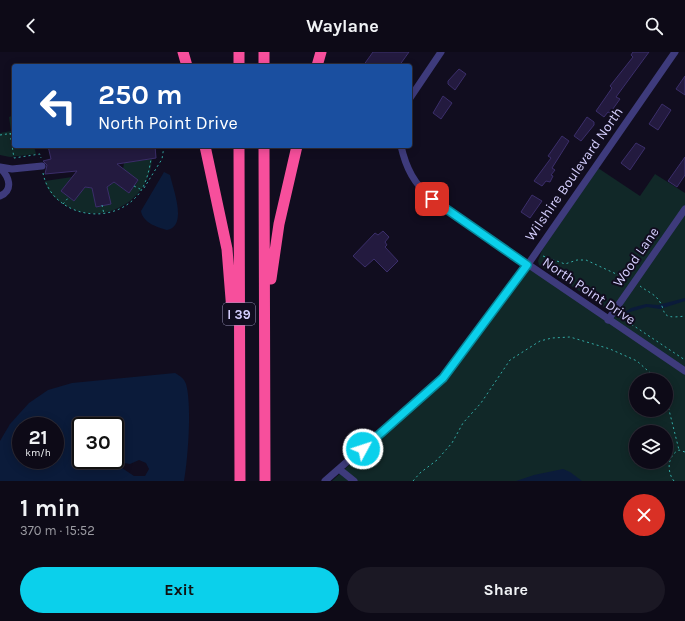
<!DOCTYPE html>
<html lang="en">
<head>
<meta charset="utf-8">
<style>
	body { margin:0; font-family:Karla,sans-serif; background:#1b1824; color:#f1f3f6; height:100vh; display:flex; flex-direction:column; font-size:15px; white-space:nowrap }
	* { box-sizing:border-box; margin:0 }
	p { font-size:13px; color:#9a9aa1 }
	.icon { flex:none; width:22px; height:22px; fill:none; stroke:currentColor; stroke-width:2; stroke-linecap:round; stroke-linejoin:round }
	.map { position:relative; height:429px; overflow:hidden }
	.drawer { display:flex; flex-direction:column; background:#0d0a17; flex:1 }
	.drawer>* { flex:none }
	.guide { position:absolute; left:12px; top:12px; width:400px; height:84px; border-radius:4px; box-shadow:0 2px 10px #0003,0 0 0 1px #2d2b36; background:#1a4fa0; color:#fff; overflow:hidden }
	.fabs { position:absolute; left:629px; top:321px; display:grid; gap:8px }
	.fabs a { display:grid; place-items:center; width:44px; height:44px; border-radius:50%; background:#0d0a17; box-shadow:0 2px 10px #0003,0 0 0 1px #2d2b36; font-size:20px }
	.speed { position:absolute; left:12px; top:365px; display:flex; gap:8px; font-size:20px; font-weight:700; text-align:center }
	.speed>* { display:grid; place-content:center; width:52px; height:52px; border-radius:50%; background:#0d0a17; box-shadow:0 2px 10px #0003,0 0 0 1px #2d2b36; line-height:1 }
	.speed small { font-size:10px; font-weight:400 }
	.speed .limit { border:2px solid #111; border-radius:6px; background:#fff; color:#111 }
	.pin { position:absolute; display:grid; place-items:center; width:34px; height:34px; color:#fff; margin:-17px; border-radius:8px; box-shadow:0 2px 6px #0006 }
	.me { position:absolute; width:44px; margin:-22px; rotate:50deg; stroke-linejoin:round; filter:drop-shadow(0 0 3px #0008) }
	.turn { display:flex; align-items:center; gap:14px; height:84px; padding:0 20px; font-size:18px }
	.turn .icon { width:52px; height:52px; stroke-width:2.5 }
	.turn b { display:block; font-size:28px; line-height:34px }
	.round { display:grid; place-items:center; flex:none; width:42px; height:42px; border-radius:21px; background:#1b1824 }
	.headline { display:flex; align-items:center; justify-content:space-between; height:68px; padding:0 20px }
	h1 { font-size:24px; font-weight:700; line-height:30px }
	.cta { display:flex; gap:8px; margin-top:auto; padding:8px 20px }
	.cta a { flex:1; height:46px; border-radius:24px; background:#0bd0eb; color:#111; font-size:16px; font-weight:700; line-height:46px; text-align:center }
	.cta a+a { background:#1b1824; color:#f1f3f6 }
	header { display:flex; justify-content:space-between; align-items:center; height:52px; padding:0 20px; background:#0d0a17; font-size:18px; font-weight:700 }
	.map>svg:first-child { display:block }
	.green { fill:#112828; fill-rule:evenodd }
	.water { fill:#0b1b3a; fill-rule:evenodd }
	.building { fill:#231a3f; stroke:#3b2e6a }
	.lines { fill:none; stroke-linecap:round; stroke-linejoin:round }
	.path { stroke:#33aba6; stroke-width:1; stroke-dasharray:2 3; stroke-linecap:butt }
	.minor { stroke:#3e3b7c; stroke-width:7 }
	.highway { stroke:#f74f9c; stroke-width:11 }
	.route-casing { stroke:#078799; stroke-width:10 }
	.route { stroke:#0bd0eb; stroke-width:7 }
	.labels { text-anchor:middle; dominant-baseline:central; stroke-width:4; stroke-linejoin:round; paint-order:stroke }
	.shield { fill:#110d1f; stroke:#9a94ba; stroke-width:1 }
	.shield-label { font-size:13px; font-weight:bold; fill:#d4cefd }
	.street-label { font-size:14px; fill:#d4cefd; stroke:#110d1f }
</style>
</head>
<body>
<header><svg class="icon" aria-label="back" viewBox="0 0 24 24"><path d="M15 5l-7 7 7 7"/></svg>Waylane<svg class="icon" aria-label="search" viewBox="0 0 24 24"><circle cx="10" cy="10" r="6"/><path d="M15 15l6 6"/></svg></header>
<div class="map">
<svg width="685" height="429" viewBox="0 0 685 429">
	<rect width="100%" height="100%" fill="#110d1f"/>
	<!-- green -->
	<path class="green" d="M14,63V94H34L36,102L10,105L0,103V81L11,79L9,65Z
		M152,107C149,153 96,178 59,149C52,144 47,137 45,129L72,125L61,139L74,149L85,135L92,136L96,154L110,152L107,135L114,130L129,141L138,129L123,117L124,111Z
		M598,116L640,144L655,122L685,141V153L619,249L607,257L539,213L538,209L542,198Z
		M685,157V429H332L443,326L527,213L608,268ZM636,328H666V358H636ZM636,380H666V410H636Z"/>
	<!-- water -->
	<path class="water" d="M164,120L170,123C173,137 188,174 167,178C157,175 143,171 141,159Z
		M685,246V249L660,257L647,255L620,263L631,256L646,252L658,253Z
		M175,321C180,324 184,326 186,332C192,352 188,407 184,429H0V389L10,372L29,351L48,338L72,331ZM21,374H55V408H21ZM81,374H115V408H81ZM139,408L146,411L149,417L145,424H134L122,416L124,411L130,412Z
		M563,417L570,420L582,429H516L534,423Z"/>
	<!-- building -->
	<path class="building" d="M373,0H409L399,14H363Z
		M633,0H649L616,45L620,47L610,61L608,60L604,65L596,59L612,36L610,34L633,5L631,3Z
		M459,17L466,22L455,38L448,32V29Z
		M685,24V43L676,37Z
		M443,44L452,51L441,67L433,61Z
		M662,52L671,58L658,78L649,72Z
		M587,65L594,70V73L581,89L574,84Z
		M562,84L569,89L552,116L555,118L551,123L553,124L550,130L546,129L542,134L534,129L551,106L548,104Z
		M636,91L645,96L630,118L621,111Z
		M48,94H155L156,106L117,112L138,128L129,141L114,130L107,135L111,152L96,155L92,136L85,135L74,149L61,139L77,119L45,122L47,113L43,109L51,107Z
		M685,105V123L677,135L668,129Z
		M532,143L542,149L530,166L521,160Z
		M383,179L389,185L385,190L387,193L385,195L398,209L387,220L374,207L365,215L353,204L375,181L378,183Z"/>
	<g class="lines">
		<!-- path -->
		<path class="path" d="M10,81L14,106L40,102L41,106
			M0,83L14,81
			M43,121C51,163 107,175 135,146C145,137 149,120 151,107
			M134,134L142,138
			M144,136L162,107L164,94
			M63,152L69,145
			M102,153L104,162
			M543,204L565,212L577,208H586L627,227
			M640,234C645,238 652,241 656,245C669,258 656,268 685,264
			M619,264L685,308
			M666,346L679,398
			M413,429L420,421L437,408L452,391L463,371L481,351L510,308L540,289L552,286L570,285L610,297L637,309L658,328
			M674,429C666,419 668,403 679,398L685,400"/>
		<!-- minor -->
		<path class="minor" d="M410,46L441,0
			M401,94C406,116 414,132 432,147L685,319
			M0,115L12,117L42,114
			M0,116C9,124 14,138 0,144
			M608,268L685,157
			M339,417L354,429
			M325,429L443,326L522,221L675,0"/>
		<!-- highway -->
		<path class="highway" d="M183,0L187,14
			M239,0V14
			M264,0V14
			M317,14L321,0
			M205,94L227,197L232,259
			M239,94L240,429
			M264,94L265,429
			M271,227L279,172L297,94"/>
	</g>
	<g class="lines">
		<defs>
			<path id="route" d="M363,397L443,326L527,213L432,147"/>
		</defs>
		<!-- route casing -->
		<use href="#route" class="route-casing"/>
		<!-- route -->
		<use href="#route" class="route"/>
	</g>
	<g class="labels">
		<!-- shield labels -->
		<rect class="shield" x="223" y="251" width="32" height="22" rx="3"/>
		<g class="shield-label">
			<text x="239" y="262">I 39</text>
		</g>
		<!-- street labels -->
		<g class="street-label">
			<text transform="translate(574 122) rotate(-55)">Wilshire Boulevard North</text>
			<text transform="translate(636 205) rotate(-55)">Wood Lane</text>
			<text transform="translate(589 239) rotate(34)">North Point Drive</text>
		</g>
	</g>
</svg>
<div class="fabs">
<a><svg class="icon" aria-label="search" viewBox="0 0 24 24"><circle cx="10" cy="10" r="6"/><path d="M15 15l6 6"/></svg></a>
<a><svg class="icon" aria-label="layers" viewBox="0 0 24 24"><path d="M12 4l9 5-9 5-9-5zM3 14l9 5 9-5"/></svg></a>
</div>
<div class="speed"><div>21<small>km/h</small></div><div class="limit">30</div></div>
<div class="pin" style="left:432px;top:147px;background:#d93025"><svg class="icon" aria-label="arrive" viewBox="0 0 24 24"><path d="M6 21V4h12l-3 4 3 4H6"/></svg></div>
<svg class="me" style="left:363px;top:397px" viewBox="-20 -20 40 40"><circle r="17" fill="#0bd0eb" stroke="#fff" stroke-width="3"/><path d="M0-11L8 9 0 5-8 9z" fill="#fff"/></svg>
<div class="guide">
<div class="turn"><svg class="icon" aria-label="left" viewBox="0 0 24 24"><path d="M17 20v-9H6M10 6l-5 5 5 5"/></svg><div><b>250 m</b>North Point Drive</div></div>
</div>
</div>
<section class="drawer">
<div class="headline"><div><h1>1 min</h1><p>370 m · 15:52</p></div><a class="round" style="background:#d93025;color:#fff"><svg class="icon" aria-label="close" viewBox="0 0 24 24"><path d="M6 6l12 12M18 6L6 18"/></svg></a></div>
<div class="cta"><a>Exit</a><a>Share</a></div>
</section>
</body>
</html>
